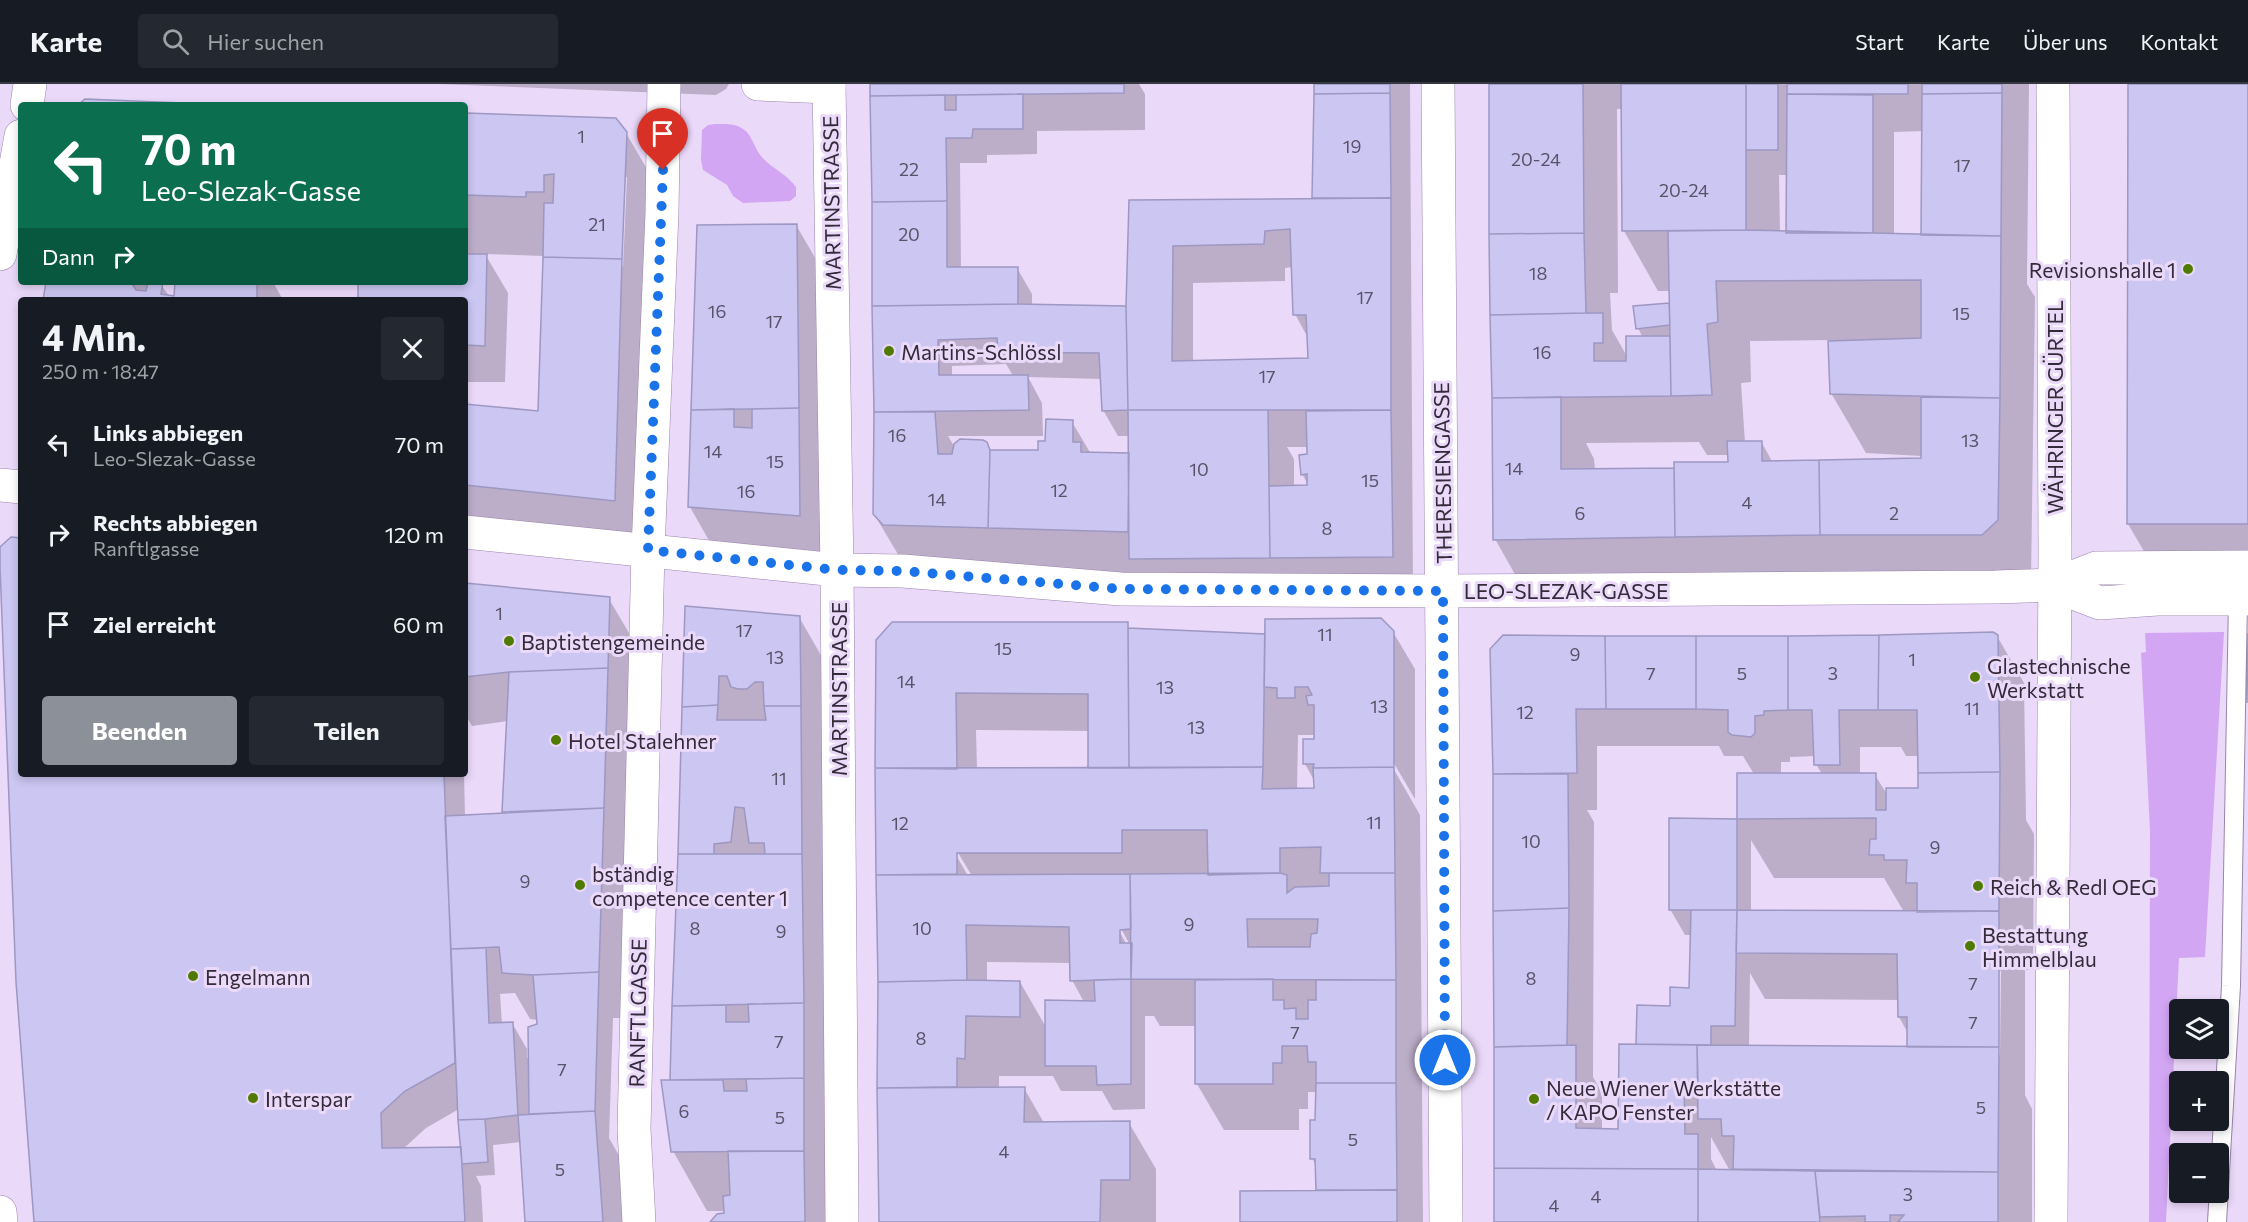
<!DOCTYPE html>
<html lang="de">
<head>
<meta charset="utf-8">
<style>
	body { margin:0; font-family:Commissioner,sans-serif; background:#242831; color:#f1f3f6; height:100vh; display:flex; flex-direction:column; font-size:22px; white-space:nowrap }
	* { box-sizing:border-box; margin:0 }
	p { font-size:20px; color:#9ea1a6 }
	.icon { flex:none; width:33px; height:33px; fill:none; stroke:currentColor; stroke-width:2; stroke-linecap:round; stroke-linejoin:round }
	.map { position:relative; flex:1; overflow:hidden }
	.side { position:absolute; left:18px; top:213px; width:450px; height:480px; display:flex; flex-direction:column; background:#171b24; border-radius:6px; box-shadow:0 3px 9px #0003 }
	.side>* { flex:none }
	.hud { position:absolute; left:18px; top:18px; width:450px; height:183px; border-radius:6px; box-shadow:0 3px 9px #0003; background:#0b6e4f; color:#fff; overflow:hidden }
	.fabs { position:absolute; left:2169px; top:915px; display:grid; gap:12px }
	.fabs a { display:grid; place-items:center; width:60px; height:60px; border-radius:6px; background:#171b24; box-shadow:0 3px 9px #0003; font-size:30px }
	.pin { position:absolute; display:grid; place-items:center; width:51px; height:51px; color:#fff; margin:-62px -26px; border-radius:50% 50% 50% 0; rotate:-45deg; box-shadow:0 0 6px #0007 }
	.pin .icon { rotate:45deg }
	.me { position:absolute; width:66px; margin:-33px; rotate:0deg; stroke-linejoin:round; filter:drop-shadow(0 0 4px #0008) }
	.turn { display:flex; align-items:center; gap:21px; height:126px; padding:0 24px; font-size:27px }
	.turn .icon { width:78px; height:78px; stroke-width:2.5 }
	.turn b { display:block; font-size:42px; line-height:51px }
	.then { display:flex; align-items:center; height:57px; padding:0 24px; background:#0003; gap:12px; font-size:22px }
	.round { display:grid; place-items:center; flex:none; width:63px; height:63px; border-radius:6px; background:#242831 }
	.headline { display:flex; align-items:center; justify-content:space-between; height:102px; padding:0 24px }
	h1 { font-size:36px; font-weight:700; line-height:45px }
	.action { display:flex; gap:12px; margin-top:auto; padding:12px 24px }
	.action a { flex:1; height:69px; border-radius:6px; background:#8c9099; color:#fff; font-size:24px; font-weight:700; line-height:69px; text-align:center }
	.action a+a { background:#242831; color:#f1f3f6 }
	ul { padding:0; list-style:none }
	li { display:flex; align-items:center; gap:18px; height:90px; padding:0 24px }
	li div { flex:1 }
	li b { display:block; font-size:22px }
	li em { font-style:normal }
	header { display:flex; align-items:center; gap:36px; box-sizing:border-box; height:84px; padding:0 30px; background:#171b24; border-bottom:2px solid #363941 }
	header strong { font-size:28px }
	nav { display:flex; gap:33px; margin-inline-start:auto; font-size:21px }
	.search { width:420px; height:54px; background:#242831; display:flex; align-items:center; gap:15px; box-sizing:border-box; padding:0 21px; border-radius:6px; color:#9ea1a6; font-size:22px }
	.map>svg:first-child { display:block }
	.green { fill:#d2a6f3 }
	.shadow { fill:#0003; fill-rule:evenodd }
	.building { fill:#cbc6f2; stroke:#9d98c2; stroke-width:1.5; fill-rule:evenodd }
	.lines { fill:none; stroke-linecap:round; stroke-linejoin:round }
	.lane-casing { stroke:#9a84ab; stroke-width:20 }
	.street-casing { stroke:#9a84ab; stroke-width:34 }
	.secondary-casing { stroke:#9a84ab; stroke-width:34 }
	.primary-casing { stroke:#9a84ab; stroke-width:34 }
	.lane { stroke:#fff; stroke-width:18 }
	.street { stroke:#fff; stroke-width:33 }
	.secondary { stroke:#fff; stroke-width:33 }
	.primary { stroke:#fff; stroke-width:33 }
	.route { stroke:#1a73e8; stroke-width:10; stroke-dasharray:0 18 }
	.poi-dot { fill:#4f7b00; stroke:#ebd9fa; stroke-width:2 }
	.labels { text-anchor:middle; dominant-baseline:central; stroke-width:6; stroke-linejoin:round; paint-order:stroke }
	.number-label { font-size:18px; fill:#5a5268 }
	.street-label { font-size:21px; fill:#342b3a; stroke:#ebd9fa }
	.poi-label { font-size:21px; fill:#342b3a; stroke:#ebd9fa; text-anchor:start }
</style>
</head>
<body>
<header>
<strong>Karte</strong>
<div class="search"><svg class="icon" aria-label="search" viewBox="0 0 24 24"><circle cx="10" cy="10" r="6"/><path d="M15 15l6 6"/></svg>Hier suchen</div>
<nav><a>Start</a><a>Karte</a><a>Über uns</a><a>Kontakt</a></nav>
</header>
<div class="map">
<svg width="2248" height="1138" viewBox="0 0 2248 1138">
	<rect width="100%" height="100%" fill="#ebd9fa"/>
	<!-- green -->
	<path class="green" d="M715,40C725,40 735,39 743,45C752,50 754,64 761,72C771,84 787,90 796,103V112L790,117L743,119L733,112L727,101L703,86L701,76L702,46L708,41Z
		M2224,548L2205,873L2179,874L2166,1138H2149L2150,747L2141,569L2146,568L2145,549Z"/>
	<!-- shadow -->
	<path class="shadow" d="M438,0H729L726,5L716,11Z
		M872,0H1139L1145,10V46L1037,47V70L987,71V79H960L961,185L1017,184L1032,210V222L1127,224L1130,118L1314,116V0H1410L1413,509L902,477L874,430ZM1293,183L1295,230L1308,254L1310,276L1193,278V199L1285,197V184ZM1006,280L1014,293H952V282ZM1028,293L1102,295L1103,326L1118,352H1130L1131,370H1091L1072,338L1039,368L990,367L961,357L954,362L948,352H1043L1042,319ZM1287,363H1308V372L1302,390L1309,402L1294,403V375Z
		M1490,0H2029L2027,200L2035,213L2031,497L1529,515L1495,455ZM1617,25H1623L1624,147L1658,207H1671V225L1668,220L1638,244L1643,254L1628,274L1612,246L1610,209H1618ZM1923,47V152L1894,151V48ZM1779,91H1788L1787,149H1780ZM1830,256L1831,309L1866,369L1922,372V376L1773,379L1762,359H1745L1741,299L1751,298L1750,257ZM1699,358L1707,371H1729V379L1676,385L1595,386L1594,375L1586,359Z
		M2130,0H2248V486H2155L2128,440Z
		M465,31L626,49L661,109L641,463L465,444V322L539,328L544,172L485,170L508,209L505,298H465V216H360V198H465ZM624,93H627L623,183H620Z
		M796,141L831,201L833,492L724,483L690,423Z
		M47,198H159L170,213L175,214L176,198H273L283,216H44Z
		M21,455V690H464L465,732L506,730L504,727L508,637L472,642L465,630V500L609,515L636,561L626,934H613L609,1054L629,1089L632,1138H527L521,1058L493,1061L495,1091L476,1092L481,1102L483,1138H36L17,898ZM515,909L530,935L538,936L530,974H527V965L512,939L502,940L500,910ZM459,1025L462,1065H403L426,1044Z
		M687,524L799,533L826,580L838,1138H712L725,1130V1127H707L673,1067V922Z
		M1127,540L1130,546L1267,551L1393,548L1415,585V715L1392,676L1389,677L1420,731L1423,1138H1242L1319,1108L1317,1083L1312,1074L1317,1037V1008H1308V1025H1299V1046H1224L1197,1000L1196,942H1160L1154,932H1145V1025L1113,1026L1102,1007H1061L1053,992H999V1005L1024,1004L1044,1039H1129L1156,1085V1138H880L876,684L877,556ZM976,646L1089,647L1090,685L977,686ZM1298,651H1316L1315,656L1305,680L1315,698V706H1297ZM954,762L972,792H968L952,764ZM1118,839L1130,861H1127L1115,840ZM987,878L1071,879L1072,896L1084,918L1047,945L1020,898H987Z
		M1997,552L2024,599L2026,736L2034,750L2033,886H2025V1011L2032,1025V1138H1495L1494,690L1491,565ZM1597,662H1719L1724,672H1743L1754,690H1739V736L1671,735L1670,825L1685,851H1692L1691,905L1671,923H1638V961L1620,1046H1602V1009L1593,993L1594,738L1587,726H1597ZM1860,663H1901L1906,672H1919V706L1888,712L1875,691H1860ZM1816,672V680L1822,690H1781V678H1790V673ZM1751,756L1774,794H1884L1904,828L1751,827ZM1998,887H2001L2000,971H1997ZM1750,889L1765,915L1899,916V933L1908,949L1909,964L1749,963ZM1711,1053L1730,1087H1717L1711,1075Z"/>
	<!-- building -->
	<path class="building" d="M870,0H1124V9L870,12Z
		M1314,0H1390V9L1314,10Z
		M1489,0H1583L1584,149L1489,150Z
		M1621,0H1746V146L1622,147Z
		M1746,0H1778V66H1746Z
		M1787,0H1908V10H1787Z
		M1922,0H2002V9L1922,10Z
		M2128,0H2248V440H2127Z
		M1390,9L1391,114H1312L1314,10Z
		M2002,9L2001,152L1921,151L1922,10Z
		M1023,10V45H973L972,54H946L947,117L872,118L870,12L945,11V26H956V11Z
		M1787,10L1873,11V149H1786Z
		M85,15L207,20V21H78Z
		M465,29L616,34L627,48L622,175L543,173L544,119H553L554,90L544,91V108H526V113L465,111Z
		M1391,114V326H1128L1126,222L1129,116ZM1290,145L1293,231H1306L1308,274L1172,277L1173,162L1264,160L1265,147Z
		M947,117V183H1018V220L872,222V118Z
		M797,140L799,324L691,326L697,141Z
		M1746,146L2001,152L2000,314L1830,310L1828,257L1921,254V196L1716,197L1718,238L1707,240L1712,311L1671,312L1668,147Z
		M1584,149L1586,229L1490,231L1489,150Z
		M465,170H487L485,262L465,261V216H358V198H465Z
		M543,173L622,175L615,417L465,401V320L538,327Z
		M46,198H131L136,206L146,207L148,198H163L161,210L174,212L175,198H257V216H43Z
		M1669,219L1670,241L1636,245L1633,222Z
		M1018,220L1126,222L1128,326L1102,327L1099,269L998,268L997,254L938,256L939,291H1028L1029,326L874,328L872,222Z
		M1586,229H1603V259H1594V277H1626V252H1670L1671,312L1492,314L1490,231Z
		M1561,313V385L1674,384L1675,453L1493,456L1492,314Z
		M1921,313L2000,314L1998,436L1982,451H1820L1819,376L1921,374Z
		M799,324L800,432L688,423L691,326L734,325V343L752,344V325Z
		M1128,326H1268L1270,474L1129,475Z
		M1391,326L1393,473L1270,474L1269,402L1307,401V390L1301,391L1299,371L1307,370L1306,327Z
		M874,328H935L938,370H952L954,360L960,355L983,356L987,358L990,366L988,444L883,441L873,430Z
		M1046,335L1073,336V358H1081V368L1129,369L1128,448L988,444L990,366H1038V357H1045Z
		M1727,357H1762V377L1819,376L1820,451L1675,453L1674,378H1728Z
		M11,453L21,454V690H444L455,979L405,1007L381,1029L382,1064L461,1063L465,1138H34L16,898L0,483V463Z
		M465,499L610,513L608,584L509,588L465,593Z
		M685,522L800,532L801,622H764L763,598H755L747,605H738L731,603L727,592H719L718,621L682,623Z
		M1381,534L1394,547V683L1313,684L1314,680H1303V655H1314V621H1308L1306,612L1312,611L1308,603H1295V614H1277V604L1264,603L1265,535Z
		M892,538H1128L1129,684H1088V610L956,609L957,685L875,684L876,556Z
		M1128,544L1265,550L1263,683L1129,684Z
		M1993,548L1998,551L2000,688L1918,689L1917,626H1878L1879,551Z
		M2246,550H2248L2247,619Z
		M1503,551L1605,552L1606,625H1576L1577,689L1493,690L1490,565Z
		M1879,551L1878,626H1839L1840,681H1814L1812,626H1788V552Z
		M1605,552H1696V625H1606Z
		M1696,552H1788V626L1764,627V631L1755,632V649L1751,653L1732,651L1728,648V626L1696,625Z
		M608,584L604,724L502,728L509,588Z
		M718,621L717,636H766L764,622H801L802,770H765L764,759H749L744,724L735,723L731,758L714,760V770H678L682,623Z
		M1263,683L1262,705L1314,704L1313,684L1394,683L1395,789H1320L1321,763L1280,764V789L1208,791L1207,746H1122V769H957V790L876,791L875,684Z
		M2000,688L1999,827L1917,828V799H1906L1907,776H1884V771H1869L1870,755H1876V734L1737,735V689H1876V726H1886V704H1918V689Z
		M1493,690H1568L1569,824L1493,827Z
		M604,724L599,888L533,891L502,889L499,863L451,865L445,732Z
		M1669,734L1737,735V826H1669Z
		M678,770H802L804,919L672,922Z
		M1280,789L1287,791V809L1295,803L1329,802V789H1395L1396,896L1131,895L1130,790ZM1247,835H1318L1317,849L1311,850L1310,863H1248Z
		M1130,790L1131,845L1120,846V859H1132L1131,895L1070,897L1069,843L966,841L967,896L878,898L876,791Z
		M1569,824L1567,961L1494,963L1493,827Z
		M1691,826H1737L1735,942H1711V961L1636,960L1637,921L1670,922V903L1689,904Z
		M1737,826L1999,827V963H1907V933H1898L1897,870L1736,869Z
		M486,864L489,939L513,938L518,1031L485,1035L458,1036L451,865Z
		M599,888L595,1027L529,1030L528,943L537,940L533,891Z
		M1131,895V1000L1097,1001L1096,982H1045V916L1095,917L1094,896Z
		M1273,895V916H1284V925L1296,924V935H1308V916H1316V896H1396V999H1316V978H1308L1307,962H1282V979H1273V1000H1195V896Z
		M967,896L1020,897V933L966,932L965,975L957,974V1003L877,1004L878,898Z
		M804,919V994L670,996L672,922L726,921V938H749L748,920Z
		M1619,960L1697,961L1698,999L1684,998L1685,1050H1698V1085L1494,1084V963L1576,961V1044L1618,1045Z
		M1697,961L1999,963L1998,1088L1733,1085L1734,1052H1722L1721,1035H1698Z
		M804,994V1067L671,1068L661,996H723L724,1007H747L746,995Z
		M1316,999H1396L1397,1106H1316L1315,1075H1310V1036H1315Z
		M1025,1003L1024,1038L1130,1037V1096H1101L1100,1138H879L877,1004Z
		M595,1027L603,1138H525L518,1031Z
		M485,1035L488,1078L462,1080L458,1036Z
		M728,1067H804L805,1138H710L717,1130L724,1129L723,1112L730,1111Z
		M1494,1084L1698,1085V1138H1494Z
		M1698,1085L1815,1087L1820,1138H1698Z
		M1815,1087L1998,1088V1138H1898L1904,1131H1890V1138H1865V1132L1820,1133Z
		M1397,1106V1138H1240V1107Z"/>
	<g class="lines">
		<defs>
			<path id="lane" d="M2217,1138L2231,902L2238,516"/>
			<path id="street" d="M758,0L829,3
				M1438,0L1446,1138
				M27,21L30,0
				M0,170L21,52
				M0,401L21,403
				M465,448L837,486L903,487L1121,505L1443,507L1996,503L2053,501L2096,484L2248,483
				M2053,501L2100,519L2157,515H2248
				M0,1128L1,1138
				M639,1138L634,1045L648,466L662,129L664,0"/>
			<path id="secondary" d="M829,0L837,486L842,1138"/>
			<path id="primary" d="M2051,1138L2055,468L2053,0"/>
		</defs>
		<!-- lane casing -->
		<use href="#lane" class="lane-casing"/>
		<!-- street casing -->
		<use href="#street" class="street-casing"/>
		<!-- secondary casing -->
		<use href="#secondary" class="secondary-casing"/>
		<!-- primary casing -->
		<use href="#primary" class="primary-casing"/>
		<!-- lane -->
		<use href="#lane" class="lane"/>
		<!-- street -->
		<use href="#street" class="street"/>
		<!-- secondary -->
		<use href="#secondary" class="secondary"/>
		<!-- primary -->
		<use href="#primary" class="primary"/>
	</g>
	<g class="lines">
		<!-- route -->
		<path class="route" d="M663,86L648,466L837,486L903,487L1121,505L1443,507L1445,976"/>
	</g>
	<!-- markers -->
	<g class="poi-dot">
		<circle cx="2188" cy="185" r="6"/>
		<circle cx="889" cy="267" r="6"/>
		<circle cx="509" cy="557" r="6"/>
		<circle cx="1975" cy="593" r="6"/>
		<circle cx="556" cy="656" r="6"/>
		<circle cx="580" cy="801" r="6"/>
		<circle cx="1978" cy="802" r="6"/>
		<circle cx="1970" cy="862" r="6"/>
		<circle cx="193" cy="892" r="6"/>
		<circle cx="253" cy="1014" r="6"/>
		<circle cx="1534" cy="1015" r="6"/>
	</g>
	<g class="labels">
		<!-- number labels -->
		<g class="number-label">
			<text x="581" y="52">1</text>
			<text x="1352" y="62">19</text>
			<text x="1536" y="75">20-24</text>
			<text x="1962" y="81">17</text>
			<text x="909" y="85">22</text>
			<text x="1684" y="106">20-24</text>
			<text x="597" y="140">21</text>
			<text x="909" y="150">20</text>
			<text x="1538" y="189">18</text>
			<text x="1365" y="213">17</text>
			<text x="717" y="227">16</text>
			<text x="1961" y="229">15</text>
			<text x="774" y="237">17</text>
			<text x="1542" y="268">16</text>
			<text x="1267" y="292">17</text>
			<text x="897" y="351">16</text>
			<text x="1970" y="356">13</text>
			<text x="713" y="367">14</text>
			<text x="775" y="377">15</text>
			<text x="1514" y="384">14</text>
			<text x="1199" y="385">10</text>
			<text x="1370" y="396">15</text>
			<text x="1059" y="406">12</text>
			<text x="746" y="407">16</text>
			<text x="937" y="415">14</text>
			<text x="1747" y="418">4</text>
			<text x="1580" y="429">6</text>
			<text x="1894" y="429">2</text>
			<text x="1327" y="444">8</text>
			<text x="499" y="529">1</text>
			<text x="744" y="546">17</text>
			<text x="1325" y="550">11</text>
			<text x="1003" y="564">15</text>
			<text x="1575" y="570">9</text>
			<text x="775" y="573">13</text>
			<text x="1912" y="575">1</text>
			<text x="1651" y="589">7</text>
			<text x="1742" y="589">5</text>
			<text x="1833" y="589">3</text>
			<text x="906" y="597">14</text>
			<text x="1165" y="603">13</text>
			<text x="1379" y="622">13</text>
			<text x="1972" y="624">11</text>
			<text x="1525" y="628">12</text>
			<text x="1196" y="643">13</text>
			<text x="779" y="694">11</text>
			<text x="1374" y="738">11</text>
			<text x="900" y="739">12</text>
			<text x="1531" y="757">10</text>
			<text x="1935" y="763">9</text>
			<text x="525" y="797">9</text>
			<text x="1189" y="840">9</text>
			<text x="695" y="844">8</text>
			<text x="922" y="844">10</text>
			<text x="781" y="847">9</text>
			<text x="1531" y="894">8</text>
			<text x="1973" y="899">7</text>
			<text x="1973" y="938">7</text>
			<text x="1295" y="948">7</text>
			<text x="921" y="954">8</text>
			<text x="779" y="957">7</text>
			<text x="562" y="985">7</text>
			<text x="1981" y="1023">5</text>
			<text x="684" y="1027">6</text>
			<text x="780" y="1033">5</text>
			<text x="1353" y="1055">5</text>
			<text x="1004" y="1067">4</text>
			<text x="560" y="1085">5</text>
			<text x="1908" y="1110">3</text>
			<text x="1596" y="1112">4</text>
			<text x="1554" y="1121">4</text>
		</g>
		<!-- street labels -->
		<g class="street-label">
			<text transform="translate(831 119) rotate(-91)">MARTINSTRASSE</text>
			<text transform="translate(2054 323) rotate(-90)">WÄHRINGER GÜRTEL</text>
			<text transform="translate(1442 389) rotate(-91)">THERESIENGASSE</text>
			<text x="1566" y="506">LEO-SLEZAK-GASSE</text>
			<text transform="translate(838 605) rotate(-90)">MARTINSTRASSE</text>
			<text transform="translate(637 929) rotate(-89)">RANFTLGASSE</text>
		</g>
		<!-- poi labels -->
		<g class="poi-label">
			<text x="2176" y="185" text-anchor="end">Revisionshalle 1</text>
			<text x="901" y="267">Martins-Schlössl</text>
			<text x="521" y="557">Baptistengemeinde</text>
			<text x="1987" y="581">Glastechnische<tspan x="1987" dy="24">Werkstatt</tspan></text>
			<text x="568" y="656">Hotel Stalehner</text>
			<text x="592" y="789">bständig<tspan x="592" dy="24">competence center 1</tspan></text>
			<text x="1990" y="802">Reich &amp; Redl OEG</text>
			<text x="1982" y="850">Bestattung<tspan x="1982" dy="24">Himmelblau</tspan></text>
			<text x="205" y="892">Engelmann</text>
			<text x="1546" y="1003">Neue Wiener Werkstätte<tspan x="1546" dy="24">/ KAPO Fenster</tspan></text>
			<text x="265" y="1014">Interspar</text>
		</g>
	</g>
</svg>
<div class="fabs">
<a><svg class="icon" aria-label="layers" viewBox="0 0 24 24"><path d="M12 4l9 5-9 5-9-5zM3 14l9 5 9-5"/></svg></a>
<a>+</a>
<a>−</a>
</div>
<div class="pin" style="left:663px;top:86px;background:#d93025"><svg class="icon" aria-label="arrive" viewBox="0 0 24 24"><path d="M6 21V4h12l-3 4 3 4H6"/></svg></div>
<svg class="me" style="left:1445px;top:976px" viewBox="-20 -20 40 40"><circle r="17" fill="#1a73e8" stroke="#fff" stroke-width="3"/><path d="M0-11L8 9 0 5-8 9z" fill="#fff"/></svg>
<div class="hud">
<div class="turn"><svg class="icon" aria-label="left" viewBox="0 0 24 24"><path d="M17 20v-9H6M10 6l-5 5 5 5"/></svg><div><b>70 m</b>Leo-Slezak-Gasse</div></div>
<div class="then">Dann<svg class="icon" aria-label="right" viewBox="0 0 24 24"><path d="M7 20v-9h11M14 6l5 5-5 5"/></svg></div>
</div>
<section class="side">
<div class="headline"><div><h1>4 Min.</h1><p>250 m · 18:47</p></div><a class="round"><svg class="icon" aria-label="close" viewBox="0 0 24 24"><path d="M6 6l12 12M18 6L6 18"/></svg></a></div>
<ul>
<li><svg class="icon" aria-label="left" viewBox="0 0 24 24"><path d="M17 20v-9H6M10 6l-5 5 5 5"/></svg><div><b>Links abbiegen</b><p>Leo-Slezak-Gasse</p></div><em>70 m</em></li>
<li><svg class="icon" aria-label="right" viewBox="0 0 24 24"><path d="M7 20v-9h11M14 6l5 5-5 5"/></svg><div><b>Rechts abbiegen</b><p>Ranftlgasse</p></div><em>120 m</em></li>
<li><svg class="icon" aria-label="arrive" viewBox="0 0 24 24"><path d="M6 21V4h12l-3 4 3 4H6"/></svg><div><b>Ziel erreicht</b></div><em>60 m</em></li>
</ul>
<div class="action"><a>Beenden</a><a>Teilen</a></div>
</section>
</div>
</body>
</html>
